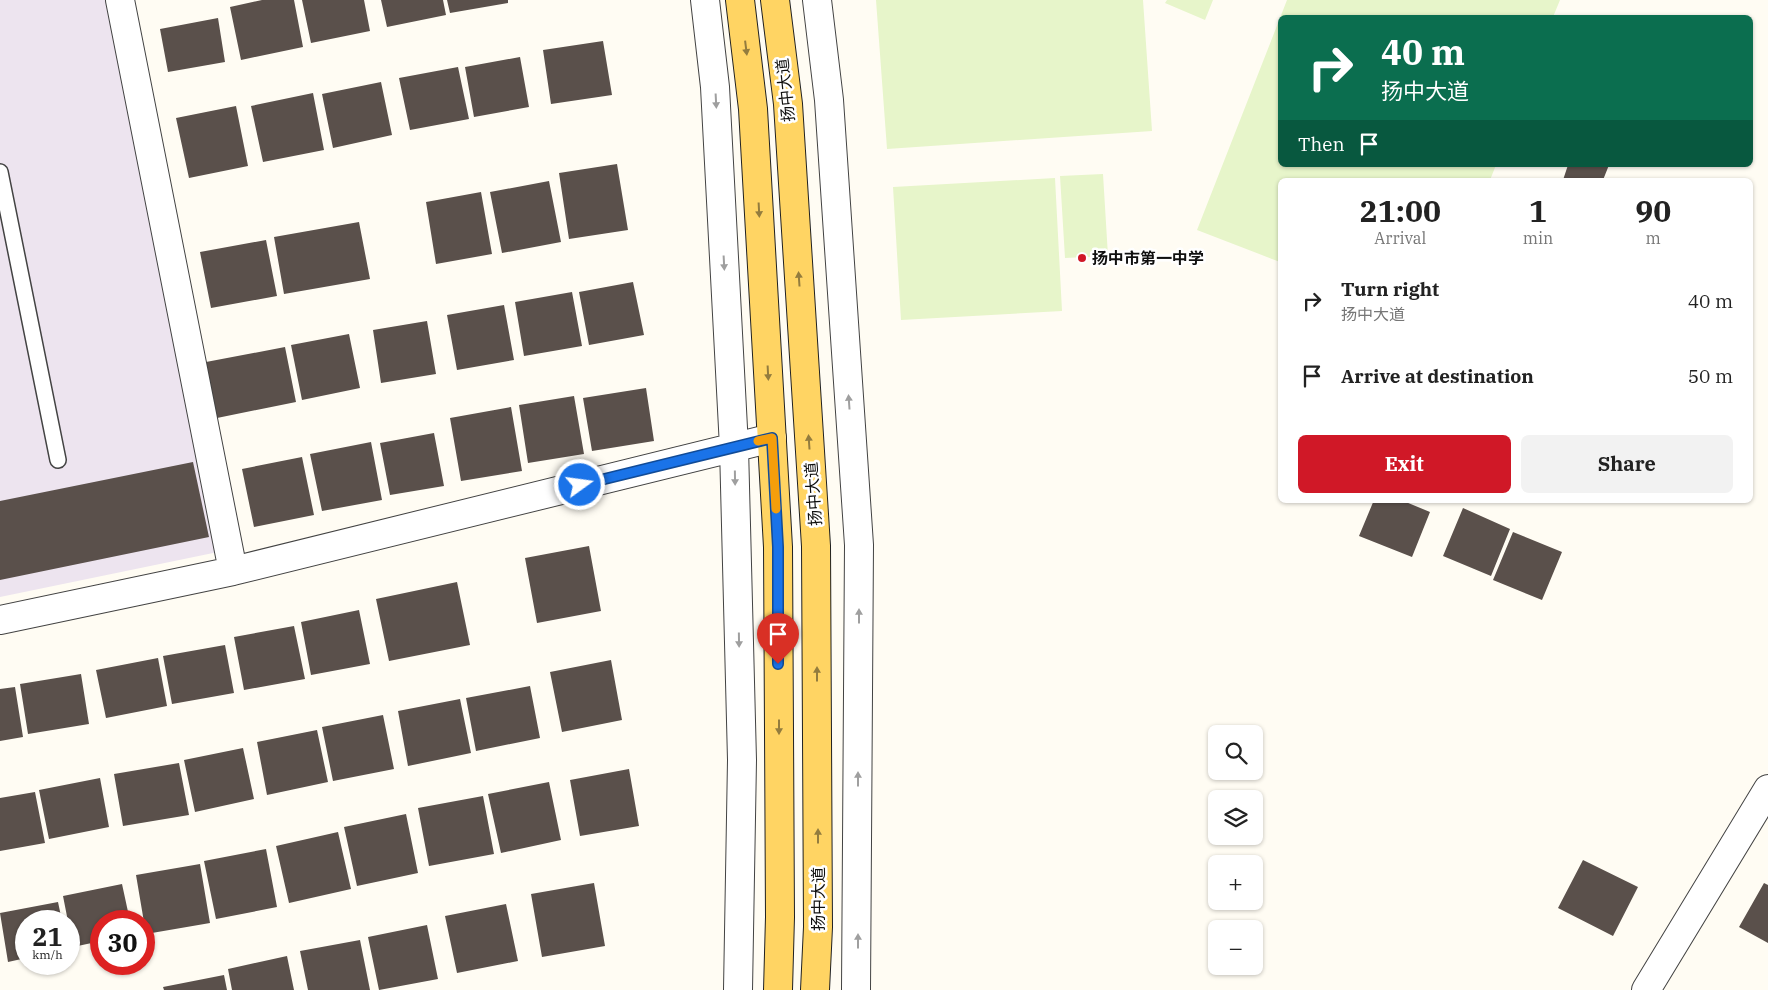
<!DOCTYPE html>
<html lang="en">
<head>
<meta charset="utf-8">
<style>
	body { margin:0; font-family:"IBM Plex Serif","Noto Sans SC",serif; background:#f2f2f2; color:#222; height:100vh; display:flex; flex-direction:column; font-size:19px; white-space:nowrap }
	* { box-sizing:border-box; margin:0 }
	p { font-size:16px; color:#767676 }
	.icon { flex:none; width:28px; height:28px; fill:none; stroke:currentColor; stroke-width:2; stroke-linecap:round; stroke-linejoin:round }
	.map { position:relative; flex:1; overflow:hidden }
	.sheet { position:absolute; left:1278px; top:178px; width:475px; height:325px; display:flex; flex-direction:column; background:#fff; border-radius:8px; box-shadow:0 1px 4px #0004 }
	.sheet>* { flex:none }
	.banner { position:absolute; left:1278px; top:15px; width:475px; height:152px; border-radius:8px; box-shadow:0 1px 4px #0004; background:#0b6e4f; color:#fff; overflow:hidden }
	.fabs { position:absolute; left:1208px; top:725px; display:grid; gap:10px }
	.fabs a { display:grid; place-items:center; width:55px; height:55px; border-radius:8px; background:#fff; box-shadow:0 1px 4px #0004; font-size:25px }
	.speed { position:absolute; left:15px; top:910px; display:flex; gap:10px; font-size:25px; font-weight:700; text-align:center }
	.speed>* { display:grid; place-content:center; width:65px; height:65px; border-radius:50%; background:#fff; box-shadow:0 1px 4px #0004; line-height:1 }
	.speed small { font-size:12px; font-weight:400 }
	.speed .limit { border:8px solid #d22; background:#fff; color:#111 }
	.pin { position:absolute; display:grid; place-items:center; width:42px; height:42px; color:#fff; margin:-51px -21px; border-radius:50% 50% 50% 0; rotate:-45deg; box-shadow:0 0 5px #0007 }
	.pin .icon { rotate:45deg }
	.me { position:absolute; width:55px; margin:-28px; rotate:76deg; stroke-linejoin:round; filter:drop-shadow(0 0 4px #0008) }
	.turn { display:flex; align-items:center; gap:18px; height:105px; padding:0 20px; font-size:22px }
	.turn .icon { width:65px; height:65px; stroke-width:2.5 }
	.turn b { display:block; font-size:35px; line-height:42px }
	.then { display:flex; align-items:center; height:48px; padding:0 20px; background:#0003; gap:10px; font-size:19px }
	.eta { display:flex; justify-content:space-evenly; align-items:center; height:85px; text-align:center }
	.eta b { font-size:30px; font-weight:800; line-height:35px }
	.action { display:flex; gap:10px; margin-top:auto; padding:10px 20px }
	.action a { flex:1; height:58px; border-radius:8px; background:#d01827; color:#fff; font-size:20px; font-weight:800; line-height:58px; text-align:center }
	.action a+a { background:#f2f2f2; color:#222 }
	ul { padding:0; list-style:none }
	li { display:flex; align-items:center; gap:15px; height:75px; padding:0 20px }
	li div { flex:1 }
	li b { display:block; font-size:19px }
	li em { font-style:normal }
	.map>svg:first-child { display:block }
	.industrial { fill:#ede4ef }
	.pitch { fill:#e7f5ca }
	.building { fill:#5a504b }
	.lines { fill:none; stroke-linecap:round; stroke-linejoin:round }
	.service-casing { stroke:#434343; stroke-width:18 }
	.minor-casing { stroke:#434343; stroke-width:30 }
	.tertiary-casing { stroke:#434343; stroke-width:30 }
	.primary-casing { stroke:#212121; stroke-width:30 }
	.service { stroke:#fff; stroke-width:15 }
	.minor { stroke:#fff; stroke-width:28 }
	.tertiary { stroke:#fff; stroke-width:28 }
	.primary { stroke:#ffd463; stroke-width:28 }
	.oneway { fill:#937c3e }
	.oneway2 { fill:#9f9f9f }
	.route-casing { stroke:#114b97; stroke-width:12 }
	.route { stroke:#1a73e8; stroke-width:9 }
	.slow { stroke:#f59e0b; stroke-width:9 }
	.poi-dot { fill:#d01827; stroke:#fff; stroke-width:2 }
	.labels { text-anchor:middle; dominant-baseline:central; stroke-width:5; stroke-linejoin:round; paint-order:stroke }
	.street-label { font-size:16px; fill:#101010; stroke:#fff }
	.poi-label { font-size:16px; font-weight:bold; fill:#101010; stroke:#fff; text-anchor:start }
</style>
</head>
<body>
<div class="map">
<svg width="1768" height="990" viewBox="0 0 1768 990">
	<rect width="100%" height="100%" fill="#fffcf3"/>
	<!-- industrial -->
	<path class="industrial" d="M0,0H109L218,552L0,597Z"/>
	<!-- pitch -->
	<path class="pitch" d="M876,0H1143L1152,131L887,149Z
		M1167,0H1213L1205,20L1165,3Z
		M1287,0H1560L1553,17L1280,18Z
		M1280,18V165H1496L1490,180H1280V262L1197,230Z
		M1103,174L1108,256L1065,258L1060,176Z
		M1055,178L1062,311L901,320L893,187Z"/>
	<!-- building -->
	<path class="building" d="M262,0H294L303,47L241,60L230,7Z
		M302,0H364L370,31L311,43Z
		M381,0H443L446,15L387,27Z
		M447,0H508V3L450,13Z
		M218,18L225,62L168,72L160,29Z
		M603,41L612,95L551,104L543,50Z
		M520,57L529,107L474,117L465,67Z
		M458,67L469,119L410,130L399,78Z
		M381,82L392,135L333,148L322,94Z
		M313,93L324,150L263,162L251,106Z
		M236,106L248,166L189,178L176,118Z
		M617,164L628,230L569,239L559,173Z
		M1568,165H1609L1603,180H1563Z
		M549,181L561,242L502,253L490,192Z
		M481,192L492,254L436,264L426,202Z
		M359,222L370,279L284,294L274,237Z
		M266,240L277,296L211,308L200,252Z
		M633,282L644,335L589,345L579,292Z
		M572,292L582,346L524,356L515,302Z
		M504,305L514,360L457,370L447,315Z
		M427,321L436,374L381,383L373,330Z
		M349,334L360,388L302,400L291,345Z
		M285,347L296,402L217,418L206,362Z
		M646,388L654,441L592,451L583,398Z
		M574,396L584,454L528,463L519,405Z
		M511,407L522,471L461,481L450,418Z
		M434,433L444,486L390,495L380,443Z
		M371,442L382,500L322,511L310,454Z
		M302,457L314,515L254,527L242,469Z
		M193,462L209,537L0,580V501Z
		M1374,500H1401L1430,512L1412,557L1359,536Z
		M1463,508L1510,529L1491,576L1443,556Z
		M1513,532L1562,552L1542,600L1493,580Z
		M589,546L601,611L537,623L525,558Z
		M457,582L470,645L389,661L376,599Z
		M359,610L370,664L311,675L301,622Z
		M294,626L305,679L244,690L234,637Z
		M225,645L234,693L172,704L163,656Z
		M158,658L167,706L106,718L96,670Z
		M611,660L622,720L562,732L550,672Z
		M81,674L89,724L28,734L20,684Z
		M530,686L540,738L476,751L466,698Z
		M15,687L23,737L0,741V689Z
		M460,699L471,753L408,766L398,711Z
		M383,715L394,769L333,781L322,727Z
		M317,730L328,782L267,795L257,742Z
		M243,748L254,799L195,812L184,760Z
		M179,763L189,815L123,826L114,774Z
		M629,769L639,826L580,836L570,780Z
		M100,778L109,827L49,839L39,790Z
		M549,782L561,840L501,853L488,794Z
		M35,792L45,843L0,851V798Z
		M483,796L494,854L429,866L418,808Z
		M406,814L418,873L357,886L344,827Z
		M338,832L351,889L289,903L276,846Z
		M266,849L277,907L216,919L204,861Z
		M1583,860L1638,887L1613,936L1558,908Z
		M200,864L210,923L146,934L136,875Z
		M594,883L605,946L542,957L531,894Z
		M1764,883L1768,885V943L1739,927Z
		M122,884L130,921H101V941L73,947L63,896Z
		M58,902L62,921H26V958L8,962L0,913Z
		M506,904L518,961L457,973L445,916Z
		M427,925L438,979L379,990L368,937Z
		M360,940L370,990H308L300,951Z
		M287,956L294,990H232L228,969Z
		M224,975L227,990H164L163,987Z"/>
	<g class="lines">
		<defs>
			<path id="service" d="M0,172L58,460"/>
			<path id="minor" d="M120,0L233,571
				M705,0L715,87L734,447L742,760L738,990
				M817,0L829,100L859,545L856,990
				M0,620L233,571L772,438"/>
			<path id="tertiary" d="M1646,990L1768,789"/>
			<path id="primary" d="M740,0L753,109L778,547L780,917L778,990
				M775,0L788,104L816,546L818,927L815,990"/>
		</defs>
		<!-- service casing -->
		<use href="#service" class="service-casing"/>
		<!-- minor casing -->
		<use href="#minor" class="minor-casing"/>
		<!-- tertiary casing -->
		<use href="#tertiary" class="tertiary-casing"/>
		<!-- primary casing -->
		<use href="#primary" class="primary-casing"/>
		<!-- service -->
		<use href="#service" class="service"/>
		<!-- minor -->
		<use href="#minor" class="minor"/>
		<!-- tertiary -->
		<use href="#tertiary" class="tertiary"/>
		<!-- primary -->
		<use href="#primary" class="primary"/>
	</g>
	<!-- one-way arrows -->
	<defs><path id="oneway-solid" d="M-6-.8H1V-3.2L6.5 0L1 3.2V.8H-6Z" transform="scale(1.25)"/></defs>
	<g class="oneway">
		<use href="#oneway-solid" transform="translate(746 48) rotate(83)"/>
		<use href="#oneway-solid" transform="translate(759 210) rotate(87)"/>
		<use href="#oneway-solid" transform="translate(799 279) rotate(-94)"/>
		<use href="#oneway-solid" transform="translate(768 373) rotate(87)"/>
		<use href="#oneway-solid" transform="translate(809 442) rotate(-94)"/>
		<use href="#oneway-solid" transform="translate(817 674) rotate(-90)"/>
		<use href="#oneway-solid" transform="translate(779 727) rotate(90)"/>
		<use href="#oneway-solid" transform="translate(818 836) rotate(-90)"/>
	</g>
	<g class="oneway2">
		<use href="#oneway-solid" transform="translate(716 101) rotate(87)"/>
		<use href="#oneway-solid" transform="translate(724 263) rotate(87)"/>
		<use href="#oneway-solid" transform="translate(849 402) rotate(-94)"/>
		<use href="#oneway-solid" transform="translate(735 478) rotate(89)"/>
		<use href="#oneway-solid" transform="translate(859 616) rotate(-90)"/>
		<use href="#oneway-solid" transform="translate(739 640) rotate(89)"/>
		<use href="#oneway-solid" transform="translate(858 779) rotate(-90)"/>
		<use href="#oneway-solid" transform="translate(858 941) rotate(-90)"/>
	</g>
	<g class="lines">
		<defs>
			<path id="route" d="M580,485L772,438L778,547V664"/>
		</defs>
		<!-- route casing -->
		<use href="#route" class="route-casing"/>
		<!-- route -->
		<use href="#route" class="route"/>
		<!-- slow -->
		<path class="slow" d="M758,441L772,438L776,509"/>
	</g>
	<!-- markers -->
	<circle class="poi-dot" cx="1082" cy="258" r="5"/>
	<g class="labels">
		<!-- street labels -->
		<g class="street-label">
			<text transform="translate(785 90) rotate(-96)">扬中大道</text>
			<text transform="translate(813 494) rotate(-94)">扬中大道</text>
			<text transform="translate(818 899) rotate(-90)">扬中大道</text>
		</g>
		<!-- poi labels -->
		<g class="poi-label">
			<text x="1092" y="258">扬中市第一中学</text>
		</g>
	</g>
</svg>
<div class="fabs">
<a><svg class="icon" aria-label="search" viewBox="0 0 24 24"><circle cx="10" cy="10" r="6"/><path d="M15 15l6 6"/></svg></a>
<a><svg class="icon" aria-label="layers" viewBox="0 0 24 24"><path d="M12 4l9 5-9 5-9-5zM3 14l9 5 9-5"/></svg></a>
<a>+</a>
<a>−</a>
</div>
<div class="speed"><div>21<small>km/h</small></div><div class="limit">30</div></div>
<div class="pin" style="left:778px;top:664px;background:#d93025"><svg class="icon" aria-label="arrive" viewBox="0 0 24 24"><path d="M6 21V4h12l-3 4 3 4H6"/></svg></div>
<svg class="me" style="left:580px;top:485px" viewBox="-20 -20 40 40"><circle r="17" fill="#1a73e8" stroke="#fff" stroke-width="3"/><path d="M0-11L8 9 0 5-8 9z" fill="#fff"/></svg>
<div class="banner">
<div class="turn"><svg class="icon" aria-label="right" viewBox="0 0 24 24"><path d="M7 20v-9h11M14 6l5 5-5 5"/></svg><div><b>40 m</b>扬中大道</div></div>
<div class="then">Then<svg class="icon" aria-label="arrive" viewBox="0 0 24 24"><path d="M6 21V4h12l-3 4 3 4H6"/></svg></div>
</div>
<section class="sheet">
<div class="eta">
<div><b>21:00</b><p>Arrival</p></div>
<div><b>1</b><p>min</p></div>
<div><b>90</b><p>m</p></div>
</div>
<ul>
<li><svg class="icon" aria-label="right" viewBox="0 0 24 24"><path d="M7 20v-9h11M14 6l5 5-5 5"/></svg><div><b>Turn right</b><p>扬中大道</p></div><em>40 m</em></li>
<li><svg class="icon" aria-label="arrive" viewBox="0 0 24 24"><path d="M6 21V4h12l-3 4 3 4H6"/></svg><div><b>Arrive at destination</b></div><em>50 m</em></li>
</ul>
<div class="action"><a>Exit</a><a>Share</a></div>
</section>
</div>
</body>
</html>
